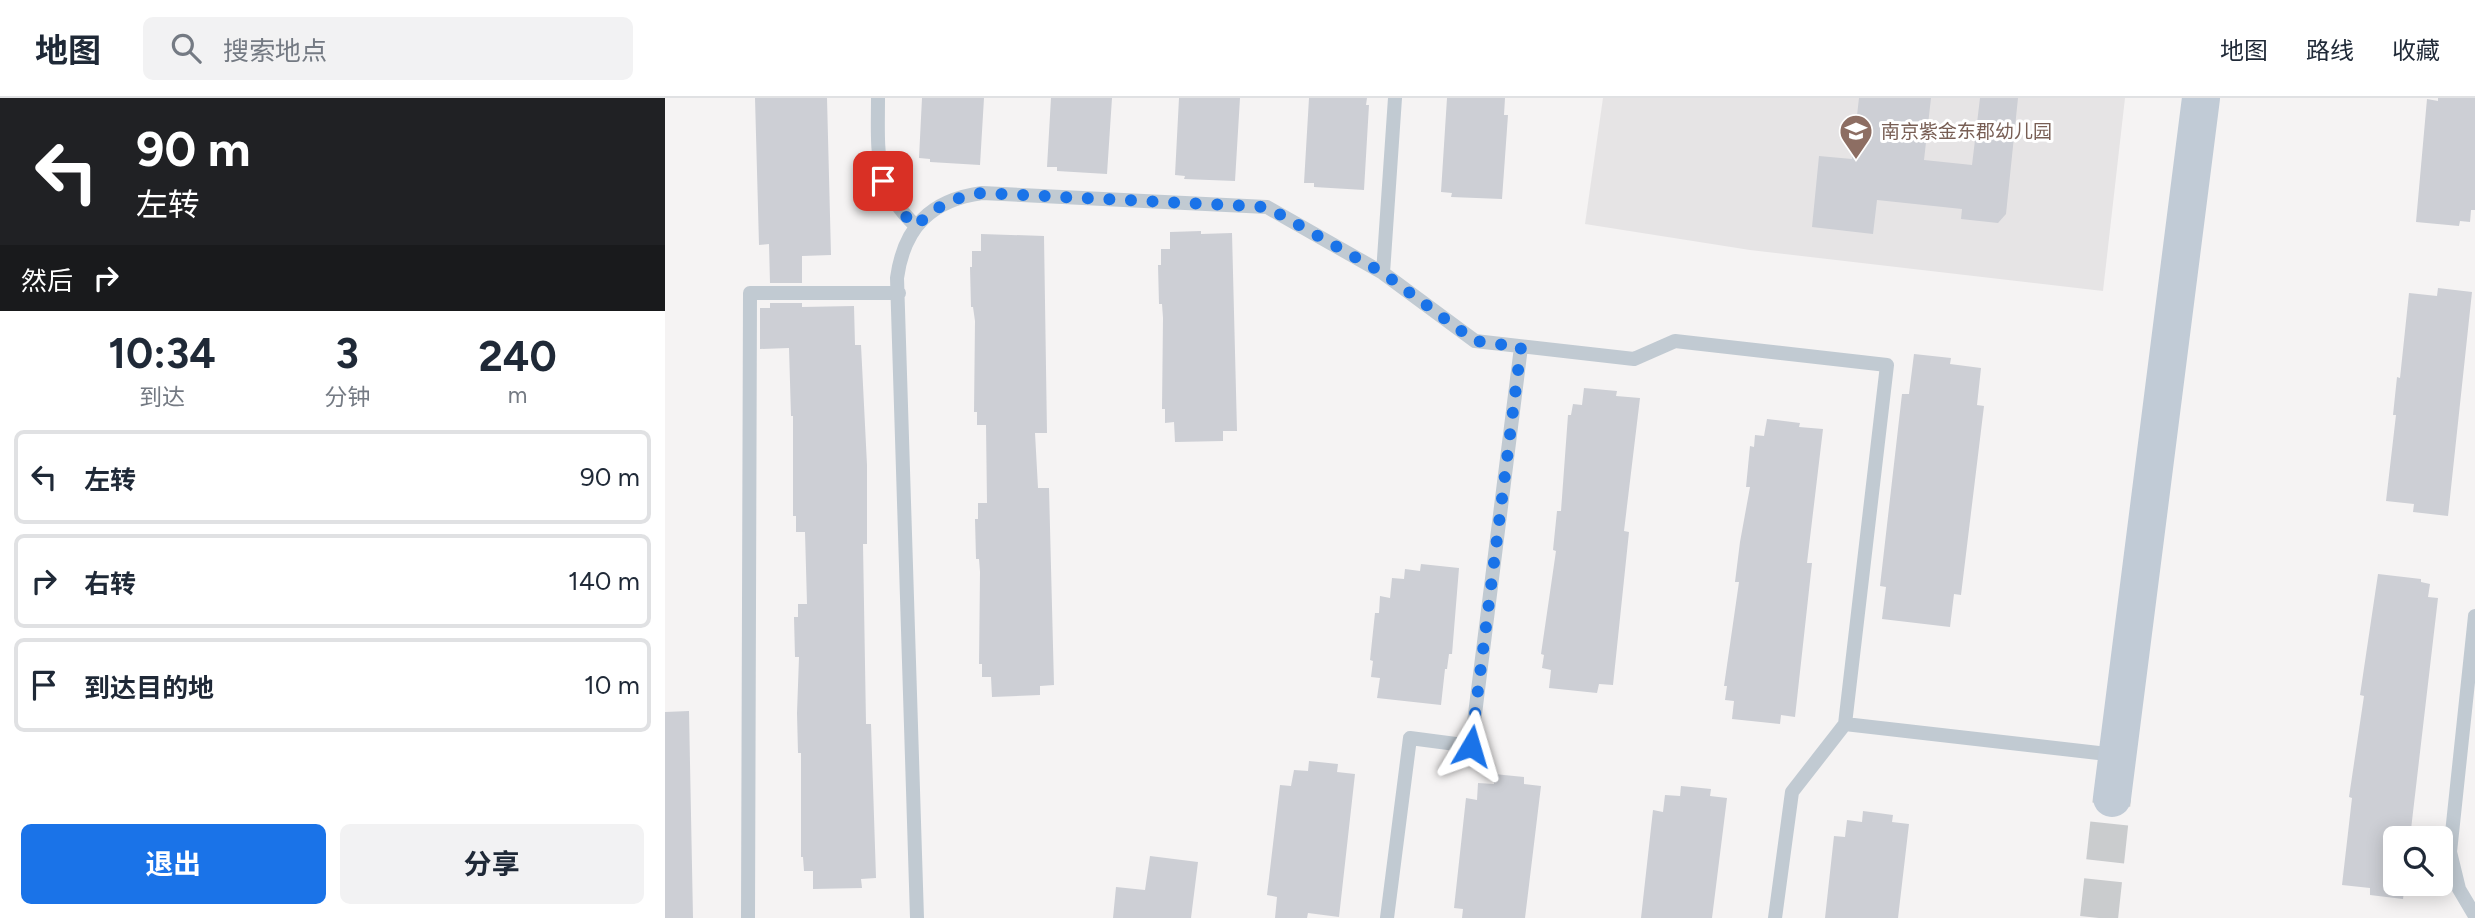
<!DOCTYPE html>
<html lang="zh">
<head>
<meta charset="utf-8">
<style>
	body { margin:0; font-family:Figtree,"Noto Sans SC",sans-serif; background:#f2f2f3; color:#1f2937; height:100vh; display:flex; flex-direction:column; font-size:26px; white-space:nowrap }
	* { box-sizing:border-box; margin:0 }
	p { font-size:23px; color:#747a83 }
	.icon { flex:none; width:38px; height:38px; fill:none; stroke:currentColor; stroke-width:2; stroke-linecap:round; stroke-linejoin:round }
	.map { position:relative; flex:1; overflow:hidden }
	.sheet { display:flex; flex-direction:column; background:#fff; width:665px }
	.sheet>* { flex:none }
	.top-card { background:#202124; color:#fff; overflow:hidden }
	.controls { position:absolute; left:1718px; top:728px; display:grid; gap:14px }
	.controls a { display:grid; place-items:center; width:70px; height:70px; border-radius:10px; background:#fff; box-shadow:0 4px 18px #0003; font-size:35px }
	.pin { position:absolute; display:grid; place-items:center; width:60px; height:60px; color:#fff; margin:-30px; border-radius:14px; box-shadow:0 4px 10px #0006 }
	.me { position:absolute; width:77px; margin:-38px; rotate:7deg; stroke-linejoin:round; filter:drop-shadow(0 0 5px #0008) }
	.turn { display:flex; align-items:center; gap:24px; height:147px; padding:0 21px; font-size:32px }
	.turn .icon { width:91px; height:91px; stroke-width:2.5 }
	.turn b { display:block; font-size:49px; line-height:60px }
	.then { display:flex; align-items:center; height:66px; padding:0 21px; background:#0003; gap:14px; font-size:26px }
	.eta { display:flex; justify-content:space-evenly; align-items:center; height:119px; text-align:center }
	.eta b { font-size:42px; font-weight:700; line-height:49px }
	.primary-button { display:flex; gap:14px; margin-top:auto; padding:14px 21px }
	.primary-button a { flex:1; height:80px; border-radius:10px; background:#1a73e8; color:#fff; font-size:28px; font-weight:700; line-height:80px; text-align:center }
	.primary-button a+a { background:#f2f2f3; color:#1f2937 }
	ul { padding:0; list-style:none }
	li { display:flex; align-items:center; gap:21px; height:94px; margin:0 14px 10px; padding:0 7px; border:4px solid #e0e1e3; border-radius:10px }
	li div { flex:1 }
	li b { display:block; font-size:26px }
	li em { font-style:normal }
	header { display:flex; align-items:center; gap:42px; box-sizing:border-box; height:98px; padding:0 35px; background:#fff; border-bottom:2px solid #e0e1e3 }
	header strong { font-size:33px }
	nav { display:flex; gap:38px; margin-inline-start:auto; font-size:24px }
	.search { width:490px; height:63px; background:#f2f2f3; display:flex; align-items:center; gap:18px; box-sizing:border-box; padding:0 24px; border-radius:10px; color:#747a83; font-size:26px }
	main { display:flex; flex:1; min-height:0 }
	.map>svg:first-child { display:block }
	.education { fill:#e6e4e5 }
	.building { fill:#cdcfd5 }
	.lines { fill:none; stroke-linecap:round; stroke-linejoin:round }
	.secondary-tunnel { stroke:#caccce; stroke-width:38; stroke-dasharray:38 19; stroke-linecap:butt }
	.lane { stroke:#c1cad2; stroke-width:14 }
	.secondary { stroke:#c1cbd6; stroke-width:38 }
	.route { stroke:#1a73e8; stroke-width:12; stroke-dasharray:0 21.6 }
	.labels { text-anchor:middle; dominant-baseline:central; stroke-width:6; stroke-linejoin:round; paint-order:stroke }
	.education-label { font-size:19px; fill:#785e54; stroke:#fff; text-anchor:start }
</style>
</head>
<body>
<header>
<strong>地图</strong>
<div class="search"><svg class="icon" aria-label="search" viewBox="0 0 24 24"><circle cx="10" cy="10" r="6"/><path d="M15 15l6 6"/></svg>搜索地点</div>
<nav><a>地图</a><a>路线</a><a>收藏</a></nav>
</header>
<main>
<section class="sheet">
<div class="top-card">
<div class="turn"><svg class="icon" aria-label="left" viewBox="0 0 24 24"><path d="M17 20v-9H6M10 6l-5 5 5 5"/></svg><div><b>90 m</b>左转</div></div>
<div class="then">然后<svg class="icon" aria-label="right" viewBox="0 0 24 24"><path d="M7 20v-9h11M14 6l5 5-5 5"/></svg></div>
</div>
<div class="eta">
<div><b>10:34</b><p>到达</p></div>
<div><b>3</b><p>分钟</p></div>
<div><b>240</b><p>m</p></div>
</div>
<ul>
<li><svg class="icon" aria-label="left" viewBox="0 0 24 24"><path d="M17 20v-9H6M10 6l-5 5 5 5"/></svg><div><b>左转</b></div><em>90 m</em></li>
<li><svg class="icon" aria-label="right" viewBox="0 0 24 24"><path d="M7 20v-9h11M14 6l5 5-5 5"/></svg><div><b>右转</b></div><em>140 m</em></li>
<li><svg class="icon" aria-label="arrive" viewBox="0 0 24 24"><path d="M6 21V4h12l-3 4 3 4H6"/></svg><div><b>到达目的地</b></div><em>10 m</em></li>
</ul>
<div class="primary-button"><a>退出</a><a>分享</a></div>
</section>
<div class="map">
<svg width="1810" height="820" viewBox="0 0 1810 820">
	<rect width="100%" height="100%" fill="#f5f3f3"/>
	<!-- education -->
	<path class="education" d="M938,0H1460L1438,193L1085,152L920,126Z"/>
	<!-- building -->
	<path class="building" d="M90,0H162L166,157L137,158V185H105L104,146L94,147Z
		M257,0H319L315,67L265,64V61L254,60Z
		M386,0H447L442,76L392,73V69H382Z
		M514,0H575L570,83L519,81L520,78L510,77Z
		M644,0H702L701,7H704L699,92L649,89V85H639Z
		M782,0H840L839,17H843L837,101L786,99L787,95L776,94Z
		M1194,0H1266L1259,62L1307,67L1315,0H1353L1341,116L1333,125L1296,121L1297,111L1212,102L1208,136L1147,129L1154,58L1187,61Z
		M1773,0H1810V112H1806L1805,124L1795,123L1794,128L1751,124L1762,1L1773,3Z
		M536,133V136L567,135L572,333H558V343L510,344L509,324L500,325V311H497L498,220L497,206H494L493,167H496V151H505V134Z
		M316,136L379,138L382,335H370L373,390H384L389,587L375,588V597L327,599L326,579H317V566H314L315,474L314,461H311L310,421H313V405H322L321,327H312V314H309L310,223L308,209H306L305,169H307V153H316Z
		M1773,190L1807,194L1783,418L1748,414L1749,406L1721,403L1731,317H1728L1732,279L1735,280L1744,195L1772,198Z
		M105,205H137V209L189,208L190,247H196L202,367V446H198L201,626H206L211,780L196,781L197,790L148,791V773H139L138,759H136V655H133L132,615L134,559H130L129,519H133V506H142L140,434H131V418H128V318H126L124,250L95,251V210H105Z
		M1249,256L1286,260L1285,266L1316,270L1312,307L1319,308L1296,497L1289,496L1285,529L1217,521L1221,489L1215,488L1237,296H1244Z
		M919,290L952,293L951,298L975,300L959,433L964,434L948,587L934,586L932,595L884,590L886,572L877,570L879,557L876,556L891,453L888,452L892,413H896L903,317H906L908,306L917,307Z
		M1102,321L1135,325L1134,329L1158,331L1142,465H1147L1130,619L1116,617L1115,626L1067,621L1069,603L1060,602L1062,588H1059L1074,484H1070L1075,444L1085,389H1081L1085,348L1089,349L1090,337L1099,338Z
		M756,466L794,470L787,556H784L782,571H780L776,607L712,600L715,580L706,579L708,563L705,562L710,515H714L715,498L725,500L727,480L739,481L740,471L755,473Z
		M1713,476L1756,481V484L1765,486L1763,499L1773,500L1745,740H1731V786H1740L1738,801L1705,797V790L1677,787L1687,700L1684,699L1699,598L1695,597Z
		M24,613L28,820H0V614Z
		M644,663L673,666L672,674L690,676L674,819L643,815L642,820H610L612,799L602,797L615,687L626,688L629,672L643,673Z
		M829,676L859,679V686L876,688L860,820H797L798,811L789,810L801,700L812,702L813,685L829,686Z
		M1016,688L1046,691L1045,698L1062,700L1047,820H976L988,712L998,714L1000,697L1015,698Z
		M1198,713L1228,717L1227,724L1244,726L1233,820H1160L1169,738L1180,739L1182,722L1197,724Z
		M485,758L533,764L526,820H448L451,789L480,792Z"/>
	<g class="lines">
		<!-- secondary-tunnel -->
		<path class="secondary-tunnel" d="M1434,820L1447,700"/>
		<!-- lane -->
		<path class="lane" d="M213,0C213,54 208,88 251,128
			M730,0L718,175L810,243L969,261L1010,243L1222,267L1180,626L1451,657
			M1810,518L1785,754L1794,791L1810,818
			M83,820L85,195H234
			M252,820L232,180C239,129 266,102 317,95L602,109L718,175
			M722,820L745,640L806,648L856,249
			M1110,820L1127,694L1180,626"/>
		<!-- secondary -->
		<path class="secondary" d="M1447,700L1536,0"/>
	</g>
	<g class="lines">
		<!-- route -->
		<path class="route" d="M218,83L236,114L251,128C271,108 289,99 317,95L602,109L718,175L810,243L856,249L806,648"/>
	</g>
	<!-- icons -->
	<defs>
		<symbol id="school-pin" viewBox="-11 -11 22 30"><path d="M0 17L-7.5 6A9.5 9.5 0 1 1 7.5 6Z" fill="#8d6e63" stroke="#fff"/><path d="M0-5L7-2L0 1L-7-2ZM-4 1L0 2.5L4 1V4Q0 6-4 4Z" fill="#fff"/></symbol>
	</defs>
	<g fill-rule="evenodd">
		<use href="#school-pin" x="1172" y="14" width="38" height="52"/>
	</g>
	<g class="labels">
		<!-- education labels -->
		<g class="education-label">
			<text x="1216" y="33">南京紫金东郡幼儿园</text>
		</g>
	</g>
</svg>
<div class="controls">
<a><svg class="icon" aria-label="search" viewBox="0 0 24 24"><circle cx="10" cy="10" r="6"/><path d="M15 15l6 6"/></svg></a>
</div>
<div class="pin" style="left:218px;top:83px;background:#d93025"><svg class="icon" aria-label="arrive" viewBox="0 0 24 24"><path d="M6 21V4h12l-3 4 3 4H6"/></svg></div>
<svg class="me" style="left:806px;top:648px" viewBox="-20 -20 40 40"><path d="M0-17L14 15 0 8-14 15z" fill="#1a73e8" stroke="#fff" stroke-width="4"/></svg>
</div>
</main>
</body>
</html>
